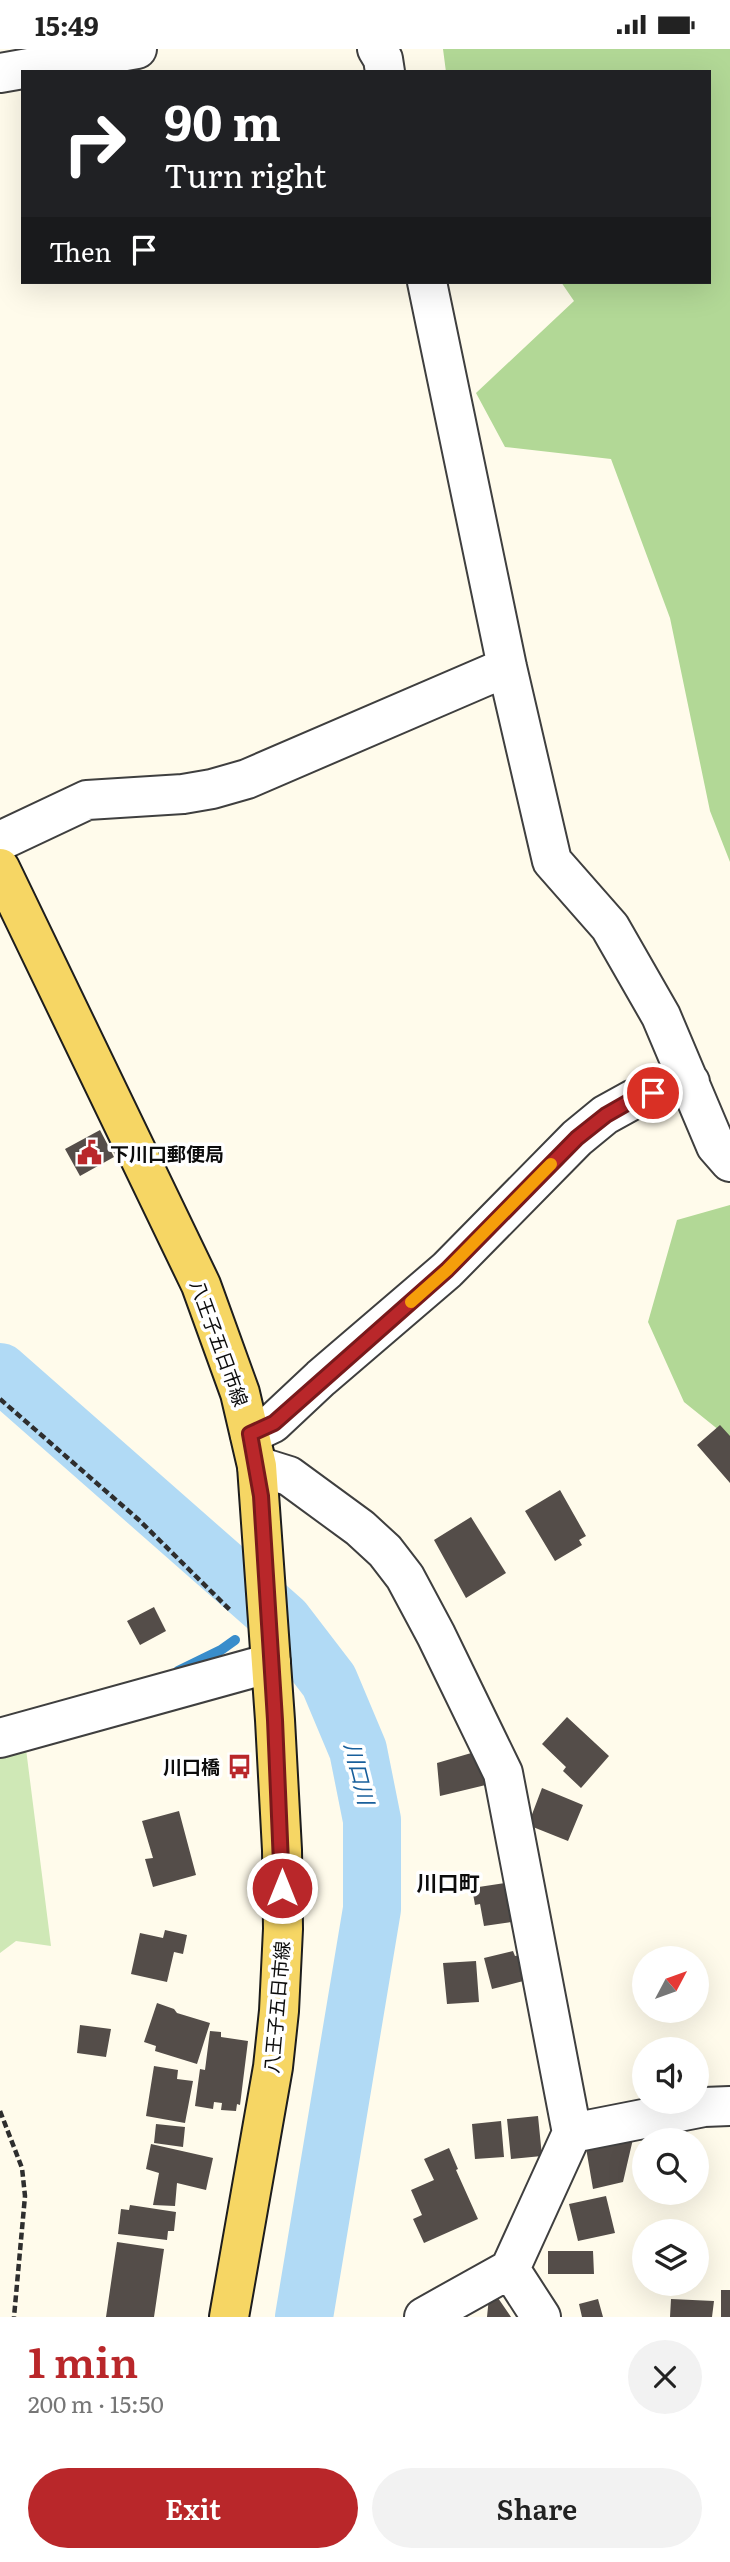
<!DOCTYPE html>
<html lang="en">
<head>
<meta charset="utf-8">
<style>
	body { margin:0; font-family:Literata,"Noto Sans JP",serif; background:#f2f2f2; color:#222; height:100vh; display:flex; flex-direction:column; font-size:26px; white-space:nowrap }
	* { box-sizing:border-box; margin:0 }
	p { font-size:23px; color:#767676 }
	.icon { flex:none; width:38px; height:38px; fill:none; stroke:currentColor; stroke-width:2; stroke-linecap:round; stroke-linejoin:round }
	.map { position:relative; height:2268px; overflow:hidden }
	.drawer { display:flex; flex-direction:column; background:#fff; flex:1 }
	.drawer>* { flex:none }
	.top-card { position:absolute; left:21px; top:21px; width:690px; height:214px; border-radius:0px; box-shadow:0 7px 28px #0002; background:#202124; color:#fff; overflow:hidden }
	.needle { width:46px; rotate:49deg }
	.buttons { position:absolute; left:632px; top:1897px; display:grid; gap:14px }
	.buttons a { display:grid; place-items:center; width:77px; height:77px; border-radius:50%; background:#fff; box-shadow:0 7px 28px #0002; font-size:35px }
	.pin { position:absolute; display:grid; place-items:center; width:60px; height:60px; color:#fff; margin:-30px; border:4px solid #fff; border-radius:50%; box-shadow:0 2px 7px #0007 }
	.me { position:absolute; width:77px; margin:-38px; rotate:0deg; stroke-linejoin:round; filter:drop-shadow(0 0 5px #0008) }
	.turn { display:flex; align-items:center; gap:24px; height:147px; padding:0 28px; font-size:32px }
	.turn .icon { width:91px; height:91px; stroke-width:2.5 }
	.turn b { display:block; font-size:49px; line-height:60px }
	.then { display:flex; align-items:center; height:66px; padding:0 28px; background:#0003; gap:14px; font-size:26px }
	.round { display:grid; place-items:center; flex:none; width:74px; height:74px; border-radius:37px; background:#f2f2f2 }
	.head { display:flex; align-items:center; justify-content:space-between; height:119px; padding:0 28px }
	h1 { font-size:42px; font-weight:600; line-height:52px; color:#b9272a }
	.cta { display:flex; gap:14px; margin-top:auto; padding:14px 28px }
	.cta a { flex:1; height:80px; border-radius:42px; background:#b9272a; color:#fff; font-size:28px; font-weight:600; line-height:80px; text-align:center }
	.cta a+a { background:#f2f2f2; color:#222 }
	.status { display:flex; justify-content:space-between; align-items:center; height:49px; padding:0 35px; background:#fff; direction:ltr }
	.status svg { height:19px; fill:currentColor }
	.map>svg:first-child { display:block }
	.green { fill:#cfe8b6 }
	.forest { fill:#b2d896 }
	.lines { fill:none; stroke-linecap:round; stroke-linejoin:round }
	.stream { stroke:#398dcb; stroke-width:10 }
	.river { stroke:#b1daf5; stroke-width:58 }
	.building { fill:#544d49 }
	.minor-casing { stroke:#3f3f3f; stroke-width:42 }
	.major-casing { stroke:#1d1d1d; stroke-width:42 }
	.path { stroke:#2e2e2e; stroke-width:4.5; stroke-dasharray:7 3.5; stroke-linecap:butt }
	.minor { stroke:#fff; stroke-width:38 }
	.major { stroke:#f6d664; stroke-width:38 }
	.route-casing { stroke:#78191b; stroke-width:18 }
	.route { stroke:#b9272a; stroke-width:12 }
	.slow { stroke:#f59e0b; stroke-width:12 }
	.labels { text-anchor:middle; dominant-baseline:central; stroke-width:7; stroke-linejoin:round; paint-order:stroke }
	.poi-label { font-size:19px; font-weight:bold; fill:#0c0c0c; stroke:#fff; text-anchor:start }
	.street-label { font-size:19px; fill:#0c0c0c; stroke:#fff }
	.water-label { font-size:21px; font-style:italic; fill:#185f9b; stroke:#fff }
	.neighbourhood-label { font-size:21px; font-weight:bold; fill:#0c0c0c; stroke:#fff }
</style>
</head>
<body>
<div class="status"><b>15:49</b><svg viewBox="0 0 49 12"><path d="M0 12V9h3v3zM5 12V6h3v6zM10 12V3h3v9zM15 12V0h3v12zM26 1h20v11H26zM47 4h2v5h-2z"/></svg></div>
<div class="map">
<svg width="730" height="2268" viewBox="0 0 730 2268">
	<rect width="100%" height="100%" fill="#fffbeb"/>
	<!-- green -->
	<path class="green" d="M26,1700L51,1897L16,1892L0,1904V1707Z"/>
	<!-- forest -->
	<path class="forest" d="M443,0H730V813L710,762L670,569L611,410L505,398L476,344L574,252L561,233H709V23H446Z
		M730,1156V1390L684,1353L648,1273L677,1171Z"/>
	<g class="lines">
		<!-- stream -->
		<path class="stream" d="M178,1622L221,1601L235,1591"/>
		<!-- river -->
		<path class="river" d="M0,1323L283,1572L329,1632L358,1701L372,1771V1860L304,2268"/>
	</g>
	<!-- building -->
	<path class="building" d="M100,1081L114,1108L80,1127L65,1100Z
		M720,1376L730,1387V1434L697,1396Z
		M560,1441L586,1487L579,1491L582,1496L555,1512L525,1462Z
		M471,1468L506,1524L466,1549L434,1491Z
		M154,1558L166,1582L140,1596L127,1572Z
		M567,1668L609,1707L581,1739L563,1722L566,1718L542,1695Z
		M485,1700L494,1734L440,1747L437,1714Z
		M542,1739L583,1756L568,1792L528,1776Z
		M179,1762L196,1826L153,1838L145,1810L153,1809L142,1772Z
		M511,1833L518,1872L484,1877L480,1855L475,1856L472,1839Z
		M165,1881L187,1886L183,1905L174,1903L167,1933L131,1925L140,1884L163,1889Z
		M513,1902L515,1907L525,1905L531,1930L492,1940L484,1909Z
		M476,1912L479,1953L447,1955L443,1914Z
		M157,1954L174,1960L177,1964L210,1974L197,2015L155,2002L156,1997L144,1993Z
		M80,1976L111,1980L106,2008L77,2004Z
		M210,1982L221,1983V1988L248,1992L240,2056L237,2055L236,2062L221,2061L222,2054L214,2053L213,2060L195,2057L200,2020L205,2021Z
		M154,2017L178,2021L177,2030L193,2032L185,2074L146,2067Z
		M538,2067L542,2107L511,2110L507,2070Z
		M501,2072L504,2108L475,2110L472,2075Z
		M156,2075L185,2078L183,2098L154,2094Z
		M633,2090L623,2133L593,2140L586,2099Z
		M151,2095L213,2109L206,2141L177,2134L175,2157L153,2156L159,2124L146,2120Z
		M449,2099L458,2120L456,2121L478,2170L424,2194L413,2170L422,2166L411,2141L434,2131L424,2110Z
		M606,2147L615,2184L578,2192L569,2155Z
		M130,2156L176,2163L174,2182H168L167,2191L118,2185L121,2160L129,2161Z
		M117,2193L164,2200L154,2268H106Z
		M548,2202H593L594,2225H548Z
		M721,2241H730V2268H721Z
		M489,2248L498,2249L511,2268H487Z
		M598,2250L603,2268H582L579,2255Z
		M671,2250L714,2252L712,2268H670Z"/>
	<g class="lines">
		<defs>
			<path id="minor" d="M377,0L383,10L385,23
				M0,24L137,0
				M427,233L507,618L552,812L610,878L661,967L716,1097L730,1113
				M0,792L87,751L183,745L212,740L247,730L507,618
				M250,1385L273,1374L321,1329L447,1221L577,1089L605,1066L634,1050L690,1033
				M257,1417L289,1427L360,1479L385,1502L405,1528L436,1586L503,1724L572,2084L510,2220L424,2268
				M0,1689L271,1614
				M572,2084L704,2058L730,2057
				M510,2220L541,2268"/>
			<path id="major" d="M0,819L201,1236L240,1344L257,1417L275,1671L282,1801L283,1880L279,1962L273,2018L229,2268"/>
		</defs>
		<!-- minor casing -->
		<use href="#minor" class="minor-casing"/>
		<!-- major casing -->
		<use href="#major" class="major-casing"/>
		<!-- path -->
		<path class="path" d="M0,1350L139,1471L231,1562
			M0,2062L22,2119L25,2147L14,2268"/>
		<!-- minor -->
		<use href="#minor" class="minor"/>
		<!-- major -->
		<use href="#major" class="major"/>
	</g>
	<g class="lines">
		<defs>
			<path id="route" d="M282,1839L275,1671L261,1447L250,1385L274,1374L447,1221L577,1089L606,1066L634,1050L653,1044"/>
		</defs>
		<!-- route casing -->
		<use href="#route" class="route-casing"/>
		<!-- route -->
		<use href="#route" class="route"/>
		<!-- slow -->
		<path class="slow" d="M411,1253L447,1221L551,1115"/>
	</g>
	<!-- icons -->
	<defs>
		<symbol id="civic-bare" viewBox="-9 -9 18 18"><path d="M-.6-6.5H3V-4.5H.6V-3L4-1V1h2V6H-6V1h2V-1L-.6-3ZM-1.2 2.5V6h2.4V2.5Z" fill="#b9272a" stroke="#fff" stroke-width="2.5" paint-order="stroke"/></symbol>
		<symbol id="bus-bare" viewBox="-9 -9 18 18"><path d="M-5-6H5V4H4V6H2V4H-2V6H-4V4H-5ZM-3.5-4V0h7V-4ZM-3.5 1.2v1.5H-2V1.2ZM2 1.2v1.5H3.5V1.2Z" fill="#b9272a" stroke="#fff" stroke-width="2.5" paint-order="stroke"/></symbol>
	</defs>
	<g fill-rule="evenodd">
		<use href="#civic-bare" x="72" y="1086" width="35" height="35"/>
		<use href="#bus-bare" x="222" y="1700" width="35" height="35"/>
	</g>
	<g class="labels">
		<!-- poi labels -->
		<g class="poi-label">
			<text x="110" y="1104">下川口郵便局</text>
			<text x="220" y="1717" text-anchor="end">川口橋</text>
		</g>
		<!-- street labels -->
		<g class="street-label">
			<text transform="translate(220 1294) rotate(70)">八王子五日市線</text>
			<text transform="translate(276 1958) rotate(-85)">八王子五日市線</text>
		</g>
		<!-- water labels -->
		<g class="water-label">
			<text transform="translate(361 1724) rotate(76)">川口川</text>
		</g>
		<!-- neighbourhood labels -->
		<g class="neighbourhood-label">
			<text x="448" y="1832">川口町</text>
		</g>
	</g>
</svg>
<div class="buttons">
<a><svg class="needle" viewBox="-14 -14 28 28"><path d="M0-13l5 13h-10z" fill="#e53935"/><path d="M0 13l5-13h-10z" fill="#767676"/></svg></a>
<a><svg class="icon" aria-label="sound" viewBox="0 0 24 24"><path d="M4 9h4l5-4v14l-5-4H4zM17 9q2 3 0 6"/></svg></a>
<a><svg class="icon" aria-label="search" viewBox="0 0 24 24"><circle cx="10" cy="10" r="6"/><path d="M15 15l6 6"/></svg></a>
<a><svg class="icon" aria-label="layers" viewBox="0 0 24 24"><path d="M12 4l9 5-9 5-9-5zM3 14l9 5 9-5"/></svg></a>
</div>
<div class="pin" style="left:653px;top:1044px;background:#d93025"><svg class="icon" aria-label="arrive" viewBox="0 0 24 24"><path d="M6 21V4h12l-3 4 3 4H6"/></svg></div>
<svg class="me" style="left:282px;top:1839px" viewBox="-20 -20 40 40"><circle r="17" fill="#b9272a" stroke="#fff" stroke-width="3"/><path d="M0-11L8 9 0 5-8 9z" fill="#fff"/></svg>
<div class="top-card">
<div class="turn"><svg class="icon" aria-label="right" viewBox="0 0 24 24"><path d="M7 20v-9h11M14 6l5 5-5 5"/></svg><div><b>90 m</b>Turn right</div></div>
<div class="then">Then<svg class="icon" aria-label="arrive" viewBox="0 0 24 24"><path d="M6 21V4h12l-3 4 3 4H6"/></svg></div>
</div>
</div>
<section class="drawer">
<div class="head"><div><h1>1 min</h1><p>200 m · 15:50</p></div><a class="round"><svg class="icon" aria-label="close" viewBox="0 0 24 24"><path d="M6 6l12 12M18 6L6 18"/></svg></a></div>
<div class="cta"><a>Exit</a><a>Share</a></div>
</section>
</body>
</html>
